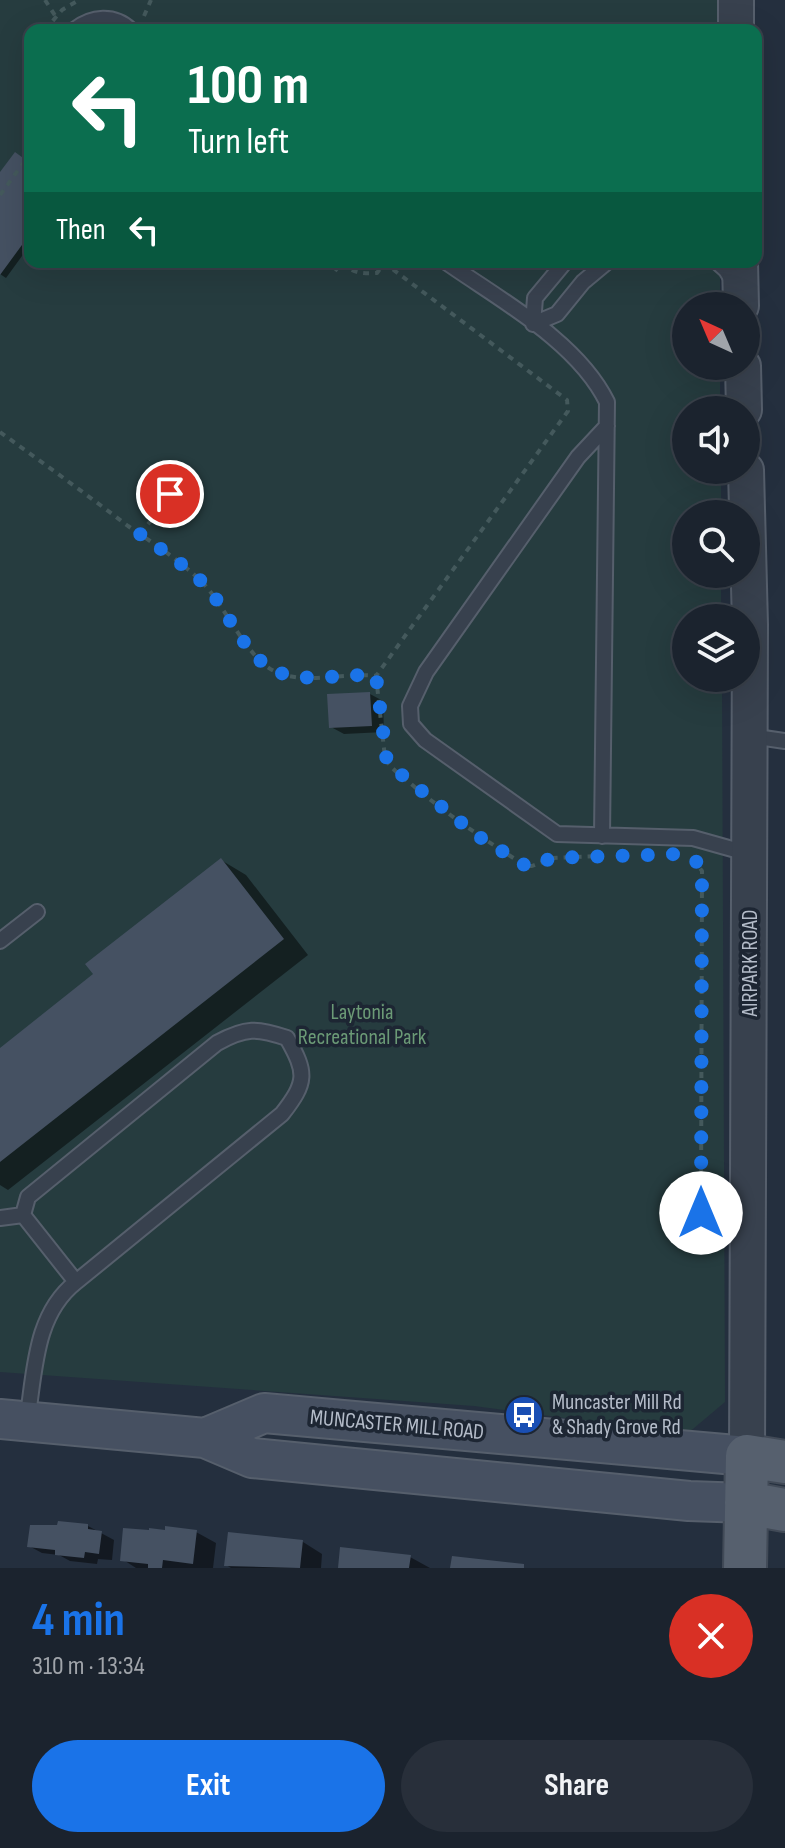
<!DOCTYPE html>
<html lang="en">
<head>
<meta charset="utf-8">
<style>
	body { margin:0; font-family:"Sofia Sans Condensed",sans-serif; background:#282f3a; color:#f1f3f6; height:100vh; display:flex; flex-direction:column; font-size:30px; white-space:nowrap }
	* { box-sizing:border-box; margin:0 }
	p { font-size:26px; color:#a0a4aa }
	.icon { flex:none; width:44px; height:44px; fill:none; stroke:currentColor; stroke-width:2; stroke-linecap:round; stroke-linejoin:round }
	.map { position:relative; height:1568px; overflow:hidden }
	.drawer { display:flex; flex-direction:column; background:#1b232e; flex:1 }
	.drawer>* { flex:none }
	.hud { position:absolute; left:24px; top:24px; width:738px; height:244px; border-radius:16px; box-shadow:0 8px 32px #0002,0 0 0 2px #39404a; background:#0b6e4f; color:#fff; overflow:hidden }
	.needle { width:52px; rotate:316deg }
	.fabs { position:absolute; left:672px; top:292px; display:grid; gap:16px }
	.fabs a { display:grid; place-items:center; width:88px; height:88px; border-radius:50%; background:#1b232e; box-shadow:0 8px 32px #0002,0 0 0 2px #39404a; font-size:40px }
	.pin { position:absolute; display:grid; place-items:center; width:68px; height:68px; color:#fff; margin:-34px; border:4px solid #fff; border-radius:50%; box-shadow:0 2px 8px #0007 }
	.me { position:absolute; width:88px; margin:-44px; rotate:0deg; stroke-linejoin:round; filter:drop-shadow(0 0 6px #0008) }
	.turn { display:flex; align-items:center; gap:28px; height:168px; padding:0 32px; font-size:36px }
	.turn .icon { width:104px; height:104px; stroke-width:2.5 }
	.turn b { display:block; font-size:56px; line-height:68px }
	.then { display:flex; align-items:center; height:76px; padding:0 32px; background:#0003; gap:16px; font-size:30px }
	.round { display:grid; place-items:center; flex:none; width:84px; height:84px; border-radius:42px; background:#282f3a }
	.overview { display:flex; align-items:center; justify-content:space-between; height:136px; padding:0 32px }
	h1 { font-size:48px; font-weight:700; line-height:60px; color:#1a73e8 }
	.primary-button { display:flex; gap:16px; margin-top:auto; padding:16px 32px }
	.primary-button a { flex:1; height:92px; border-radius:48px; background:#1a73e8; color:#fff; font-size:32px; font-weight:700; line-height:92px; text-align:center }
	.primary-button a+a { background:#282f3a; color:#f1f3f6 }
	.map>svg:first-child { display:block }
	.green { fill:#263c3f }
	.shadow { fill:#0007 }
	.building { fill:#455162 }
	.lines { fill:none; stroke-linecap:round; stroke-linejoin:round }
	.service-casing { stroke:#565f6c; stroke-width:18 }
	.tertiary-casing { stroke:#565f6c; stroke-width:38 }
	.secondary-casing { stroke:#565f6c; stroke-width:42 }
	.primary-casing { stroke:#414a57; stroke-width:46 }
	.path { stroke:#44595c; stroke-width:4; stroke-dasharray:6 6; stroke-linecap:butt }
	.service { stroke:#38414e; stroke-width:14 }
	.tertiary { stroke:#38414e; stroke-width:34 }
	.secondary { stroke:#465061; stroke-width:38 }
	.primary { stroke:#56606e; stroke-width:42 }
	.route { stroke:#1a73e8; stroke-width:14; stroke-dasharray:0 25.2 }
	.labels { text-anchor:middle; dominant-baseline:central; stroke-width:7; stroke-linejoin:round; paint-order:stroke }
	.street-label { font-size:22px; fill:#b4bcc9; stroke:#1d2633 }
	.park-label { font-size:22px; fill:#6b9a76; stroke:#1d2633 }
	.poi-label { font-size:22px; fill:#b4bcc9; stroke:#1d2633; text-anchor:start }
</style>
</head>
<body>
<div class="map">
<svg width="785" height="1568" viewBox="0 0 785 1568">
	<rect width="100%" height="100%" fill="#242f3e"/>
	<!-- green -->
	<path class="green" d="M0,0H718L719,30H30V262H720V306H686V366H720V410H686V470H721V514H686V574H721V618H686V678H722L725,1402L687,1434L474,1406L0,1372Z"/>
	<!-- shadow -->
	<path class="shadow" d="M30,165V245L6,278L0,274V175Z
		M370,694L383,701L384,732L344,734L331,727Z
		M221,860L246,875L308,955L8,1190L0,1185V1050L96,975Z
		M88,1526L114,1540L112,1560L98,1559L97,1564L70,1561L59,1555L42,1553L29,1546Z
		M196,1532L216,1543L213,1568H136L122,1559Z
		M230,1534L303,1542L322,1554L321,1568H231L226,1565Z
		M410,1557L430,1568H340Z"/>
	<!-- building -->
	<path class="building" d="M15,152L30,163V234L0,275V172Z
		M370,692L372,726L329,728L327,694Z
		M221,858L284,939L0,1162V1048L93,974L85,964Z
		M58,1521L88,1524V1529L102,1531L99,1554L85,1552L84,1558L55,1555V1550L27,1547L30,1525H57Z
		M165,1526L197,1530L193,1564L163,1560L162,1568H148V1564L120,1561L123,1528L149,1530V1528L165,1530Z
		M228,1532L303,1540L300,1568L224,1566Z
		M340,1547L411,1555L409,1568H338Z
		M452,1556L524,1564V1568H450Z"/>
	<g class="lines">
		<defs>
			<path id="service" d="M74,30C92,16 114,14 131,30
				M446,262C500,300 577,341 607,402L602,836
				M565,262L535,298L533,324L557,314L583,282L607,262
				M717,262L726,270L734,283
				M607,426L578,457L426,672L410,706L411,724L425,740L557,834L693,838L750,854
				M750,736L785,741
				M0,941L37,912
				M0,1218L23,1215
				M27,1421C35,1372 34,1315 76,1282L282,1114C307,1082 307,1073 287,1038C257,1028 246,1027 217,1043L28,1197L23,1215L76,1282"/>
			<path id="tertiary" d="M736,0V30
				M740,262L741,306
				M743,366L744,410
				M746,470L750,625L747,1456"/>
			<path id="secondary" d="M0,1419L205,1438L252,1458L689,1501L746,1503
				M205,1438L264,1413L747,1456"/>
			<path id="primary" d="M746,1503L785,1510
				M745,1568L747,1456L785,1462"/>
		</defs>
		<!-- service casing -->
		<use href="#service" class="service-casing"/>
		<!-- tertiary casing -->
		<use href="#tertiary" class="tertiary-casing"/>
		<!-- secondary casing -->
		<use href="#secondary" class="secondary-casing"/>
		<!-- primary casing -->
		<use href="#primary" class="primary-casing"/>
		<!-- path -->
		<path class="path" d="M45,0L56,17
			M144,16L151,0
			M45,30L62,10L79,0
			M0,195L30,154
			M342,263C353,273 361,274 377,273L384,263
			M335,271L342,262
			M0,432C43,463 86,494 128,526C153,543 179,560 201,581C225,605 246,657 274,671C305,686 343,672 376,676L568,411L567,400L383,262
			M141,534L170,494
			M376,676L385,758C392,771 406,779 417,789C451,817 488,842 526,866H532L552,858L601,856
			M693,859L702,871L701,1213L720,1230"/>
		<!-- service -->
		<use href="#service" class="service"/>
		<!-- tertiary -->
		<use href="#tertiary" class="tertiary"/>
		<!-- secondary -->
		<use href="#secondary" class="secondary"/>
		<!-- primary -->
		<use href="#primary" class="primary"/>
	</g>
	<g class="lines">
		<!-- route -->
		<path class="route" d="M170,494L140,534C162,550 185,565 204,584C230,611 245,663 284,674C314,683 346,672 376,676L387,763L478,836L526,866H532L552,858L677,854C690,856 697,859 702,871L701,1213"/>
	</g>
	<!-- icons -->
	<defs>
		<symbol id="bus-disc" viewBox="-11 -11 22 22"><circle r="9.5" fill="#1a4fb4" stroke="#1d2633"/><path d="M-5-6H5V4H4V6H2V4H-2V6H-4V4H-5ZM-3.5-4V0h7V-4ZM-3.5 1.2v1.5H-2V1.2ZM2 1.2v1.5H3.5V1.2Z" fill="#fff"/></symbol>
	</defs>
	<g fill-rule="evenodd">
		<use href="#bus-disc" x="502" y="1393" width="44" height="44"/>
	</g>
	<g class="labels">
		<!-- street labels -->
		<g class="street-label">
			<text transform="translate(750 963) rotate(-90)">AIRPARK ROAD</text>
			<text transform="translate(397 1425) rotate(5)">MUNCASTER MILL ROAD</text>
		</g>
		<!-- park labels -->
		<g class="park-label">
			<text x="362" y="1012">Laytonia<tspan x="362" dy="25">Recreational Park</tspan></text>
		</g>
		<!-- poi labels -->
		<g class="poi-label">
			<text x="552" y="1402">Muncaster Mill Rd<tspan x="552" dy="25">&amp; Shady Grove Rd</tspan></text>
		</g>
	</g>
</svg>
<div class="fabs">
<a><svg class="needle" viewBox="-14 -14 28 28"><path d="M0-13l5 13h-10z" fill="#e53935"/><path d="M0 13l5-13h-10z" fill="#a0a4aa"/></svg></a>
<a><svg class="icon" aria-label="sound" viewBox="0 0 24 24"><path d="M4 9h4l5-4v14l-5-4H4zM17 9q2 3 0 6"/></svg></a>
<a><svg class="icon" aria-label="search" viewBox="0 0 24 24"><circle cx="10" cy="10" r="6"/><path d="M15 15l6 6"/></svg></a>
<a><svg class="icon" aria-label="layers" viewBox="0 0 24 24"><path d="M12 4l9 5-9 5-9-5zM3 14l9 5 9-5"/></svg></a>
</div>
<div class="pin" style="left:170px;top:494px;background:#d93025"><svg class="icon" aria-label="arrive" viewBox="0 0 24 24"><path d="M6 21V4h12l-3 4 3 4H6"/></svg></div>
<svg class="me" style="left:701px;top:1213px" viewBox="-20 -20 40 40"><circle r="19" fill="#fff"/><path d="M0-13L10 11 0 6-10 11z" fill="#1a73e8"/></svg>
<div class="hud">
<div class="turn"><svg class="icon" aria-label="left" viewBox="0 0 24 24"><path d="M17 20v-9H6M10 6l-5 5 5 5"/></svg><div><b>100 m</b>Turn left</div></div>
<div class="then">Then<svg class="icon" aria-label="left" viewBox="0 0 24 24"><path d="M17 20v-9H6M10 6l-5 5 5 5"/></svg></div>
</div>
</div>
<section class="drawer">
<div class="overview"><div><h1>4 min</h1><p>310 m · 13:34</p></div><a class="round" style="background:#d93025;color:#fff"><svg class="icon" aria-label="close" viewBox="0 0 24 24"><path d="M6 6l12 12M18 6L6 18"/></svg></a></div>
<div class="primary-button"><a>Exit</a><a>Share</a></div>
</section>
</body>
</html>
